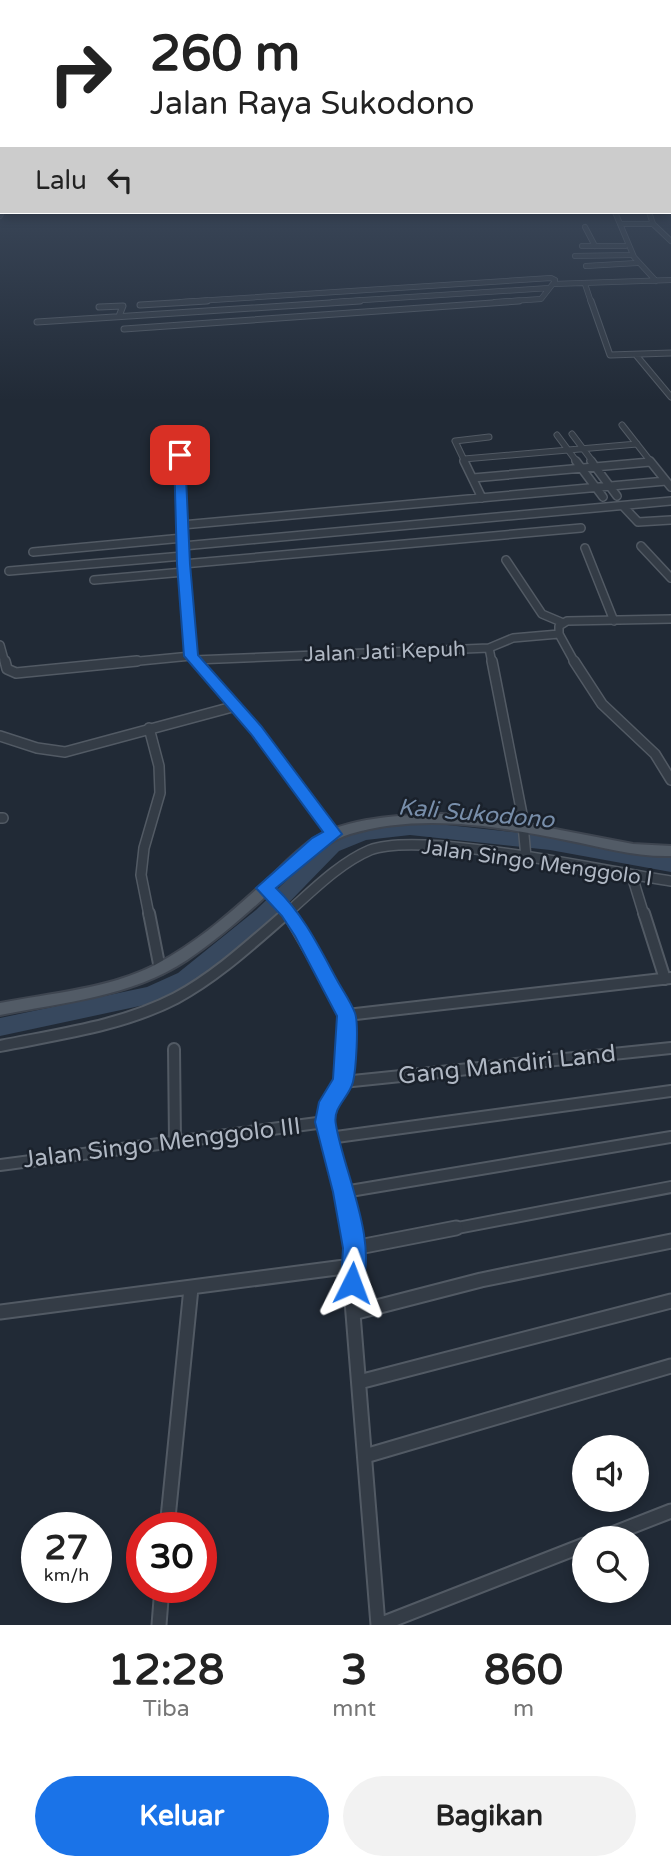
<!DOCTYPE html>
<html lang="id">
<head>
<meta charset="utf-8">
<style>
	body { margin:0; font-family:"Varela Round",sans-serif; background:#f2f2f2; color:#222; height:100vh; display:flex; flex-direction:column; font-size:26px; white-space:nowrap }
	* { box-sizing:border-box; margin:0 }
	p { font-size:23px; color:#767676 }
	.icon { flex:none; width:38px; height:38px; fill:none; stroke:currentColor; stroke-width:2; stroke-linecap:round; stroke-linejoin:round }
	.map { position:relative; height:1625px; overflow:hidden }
	.sheet { display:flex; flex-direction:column; background:#fff; flex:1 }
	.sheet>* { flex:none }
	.banner { position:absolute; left:0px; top:0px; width:672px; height:214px; box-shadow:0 4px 10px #0003; background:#fff; color:#222; overflow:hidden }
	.controls { position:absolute; left:572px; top:1435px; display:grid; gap:14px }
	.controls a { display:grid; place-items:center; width:77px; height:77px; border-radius:50%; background:#fff; box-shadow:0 4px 10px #0003; font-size:35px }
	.speed { position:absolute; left:21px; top:1512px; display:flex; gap:14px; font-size:35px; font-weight:700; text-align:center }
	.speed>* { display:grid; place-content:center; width:91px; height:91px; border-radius:50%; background:#fff; box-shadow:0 4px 10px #0003; line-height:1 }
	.speed small { font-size:18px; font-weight:400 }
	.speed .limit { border:10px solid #d22; background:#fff; color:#111 }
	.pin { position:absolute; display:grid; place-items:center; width:60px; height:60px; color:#fff; margin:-30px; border-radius:14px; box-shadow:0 4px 10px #0006 }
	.me { position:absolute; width:77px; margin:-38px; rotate:3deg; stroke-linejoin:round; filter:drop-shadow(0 0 5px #0008) }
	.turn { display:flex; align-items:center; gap:24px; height:147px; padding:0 35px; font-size:32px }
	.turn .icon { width:91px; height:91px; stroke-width:2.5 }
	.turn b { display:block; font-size:49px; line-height:60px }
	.then { display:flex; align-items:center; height:66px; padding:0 35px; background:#0003; gap:14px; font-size:26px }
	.eta { display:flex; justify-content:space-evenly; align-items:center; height:119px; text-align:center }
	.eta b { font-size:42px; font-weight:800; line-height:49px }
	.primary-button { display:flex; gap:14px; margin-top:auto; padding:14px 35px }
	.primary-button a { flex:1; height:80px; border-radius:42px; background:#1a73e8; color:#fff; font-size:28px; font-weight:800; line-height:80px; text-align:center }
	.primary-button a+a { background:#f2f2f2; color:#222 }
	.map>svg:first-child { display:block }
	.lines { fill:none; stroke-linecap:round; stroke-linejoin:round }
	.river { fill:#37485e; fill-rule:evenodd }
	.minor-far5-casing { stroke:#525a64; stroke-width:6 }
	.minor-far4-casing { stroke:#525a64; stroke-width:7 }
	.minor-far3-casing { stroke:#525a64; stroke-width:10 }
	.minor-far2-casing { stroke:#525a64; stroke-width:12 }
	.minor-far1-casing { stroke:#525a64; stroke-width:14 }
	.minor-casing { stroke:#525a64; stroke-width:17 }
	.major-casing { stroke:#3e4550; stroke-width:4 }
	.minor-far5 { stroke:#343c46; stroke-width:4.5 }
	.minor-far4 { stroke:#343c46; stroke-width:5 }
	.minor-far3 { stroke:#343c46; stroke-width:7 }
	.minor-far2 { stroke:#343c46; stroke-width:9 }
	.minor-far1 { stroke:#343c46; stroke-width:10 }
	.minor { stroke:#343c46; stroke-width:13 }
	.major { fill:#525b66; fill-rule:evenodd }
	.route { fill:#1a73e8; stroke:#114b97; stroke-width:2 }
	.labels { text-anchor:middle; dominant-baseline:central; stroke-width:5; stroke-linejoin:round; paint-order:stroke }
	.street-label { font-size:21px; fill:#afb7c3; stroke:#1a212b }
	.water-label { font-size:23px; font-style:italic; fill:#788eaa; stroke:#1a212b }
	.near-street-label { font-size:24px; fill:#afb7c3; stroke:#1a212b }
</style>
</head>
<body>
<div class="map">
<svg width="671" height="1625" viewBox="0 0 671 1625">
	<rect width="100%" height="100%" fill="#212a36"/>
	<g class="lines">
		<!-- river -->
		<path class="river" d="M410,821L550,836L671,858V872L550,850L410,835L366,840L339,851L270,922L192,985L149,1004L0,1036V1018L147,987L178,973L256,910L327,841L364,826Z"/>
		<defs>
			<path id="minor-far5" d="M615,212L634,257L656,281
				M649,212L653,224L671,241
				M0,216L2,212
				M620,224H653
				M585,227L595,246
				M582,246H625
				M575,256L631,255
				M586,266L637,263
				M553,284L671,280
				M585,284L591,302
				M181,302L551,278L555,280L553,284
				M333,302L549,288
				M495,302L541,299L552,285"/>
			<path id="minor-far4" d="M591,301L610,355L671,353
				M140,305L207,301
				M99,307L123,306L119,316
				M37,322L360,301
				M124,329L519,301
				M636,355L671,397
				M622,425L651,462
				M572,434L593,462
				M557,435L577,462
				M180,455V462
				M464,459L637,444
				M465,462L455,441L489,437
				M646,462H650"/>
			<path id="minor-far3" d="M180,461L183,564L191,656L197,663
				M464,461L482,498
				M576,461L603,497
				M591,461L617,496
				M650,461L671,487
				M473,478L650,462
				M623,506L638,522L671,520
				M182,525L666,481
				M183,546L671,501
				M641,546L671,578
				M585,548L614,621
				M33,552L183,538
				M506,560L542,614L561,622
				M183,564L581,528
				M9,571L183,556
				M94,580L184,572
				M0,645L5,663
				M489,648L492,663
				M489,648L513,638L559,634
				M194,660L489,648
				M119,663L191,656
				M575,663L559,634V626L567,621L671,619"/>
			<path id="minor-far2" d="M5,661L7,669L16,673L137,661
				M196,661L256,730L334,834
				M492,661L522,814L526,857
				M574,661L602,704L655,754L671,780
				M149,728L159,766L160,793L144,848L141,875L149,915
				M0,736L37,748L65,752L236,706
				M0,818H3
				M632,876L644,915
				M264,888L290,915
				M285,915C310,893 339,863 370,850C421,830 607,872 671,881"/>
			<path id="minor-far1" d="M149,913L160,969
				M288,913L347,1015L343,1082L329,1102L325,1122L351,1230
				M644,913L665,979
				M347,1015L671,978
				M0,1046C59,1034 122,1026 176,998C217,976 252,943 287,913
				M174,1049L175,1141
				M343,1082L671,1048
				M329,1138L671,1091
				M0,1165L325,1122
				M344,1192L671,1137
				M447,1230L671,1187"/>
			<path id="minor" d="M350,1228L354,1248L352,1301L378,1625
				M354,1248L456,1228
				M0,1312L352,1266
				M353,1313L481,1280L671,1241
				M359,1382L671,1301
				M365,1456L671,1366
				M167,1528L191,1288
				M602,1538L671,1511
				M159,1625L162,1587
				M379,1625L584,1545"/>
			<path id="major" d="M442,814L508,820L633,844L671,846V856C635,857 601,847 566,840C497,826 420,813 350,834C316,845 292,873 266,896C241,919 215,941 187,960C131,997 64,1002 0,1015V1003C51,993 108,989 155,965C197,943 234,910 269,878C283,865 297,850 313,839C346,817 403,815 442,814Z"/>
		</defs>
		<!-- minor-far5 casing -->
		<use href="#minor-far5" class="minor-far5-casing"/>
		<!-- minor-far4 casing -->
		<use href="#minor-far4" class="minor-far4-casing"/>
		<!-- minor-far3 casing -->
		<use href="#minor-far3" class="minor-far3-casing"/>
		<!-- minor-far2 casing -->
		<use href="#minor-far2" class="minor-far2-casing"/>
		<!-- minor-far1 casing -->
		<use href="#minor-far1" class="minor-far1-casing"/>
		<!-- minor casing -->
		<use href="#minor" class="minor-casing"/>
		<!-- major casing -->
		<use href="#major" class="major-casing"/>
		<!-- minor-far5 -->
		<use href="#minor-far5" class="minor-far5"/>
		<!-- minor-far4 -->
		<use href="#minor-far4" class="minor-far4"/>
		<!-- minor-far3 -->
		<use href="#minor-far3" class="minor-far3"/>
		<!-- minor-far2 -->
		<use href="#minor-far2" class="minor-far2"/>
		<!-- minor-far1 -->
		<use href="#minor-far1" class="minor-far1"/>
		<!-- minor -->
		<use href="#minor" class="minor"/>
		<!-- major -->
		<use href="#major" class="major"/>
	</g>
	<!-- sky -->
	<linearGradient id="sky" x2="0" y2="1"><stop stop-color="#12171e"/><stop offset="0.43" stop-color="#3d4a5d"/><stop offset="1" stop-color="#3d4a5d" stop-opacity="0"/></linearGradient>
	<rect width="671" height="401" fill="url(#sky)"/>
	<!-- route -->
	<path class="route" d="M180,452L185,455L190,564L198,655L261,726L342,834L276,888C303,914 319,947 337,980C343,991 351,1002 355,1013C359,1024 356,1070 353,1082C349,1098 332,1107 336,1125C344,1173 380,1243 360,1291L352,1295L344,1291L341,1283L343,1248L333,1192L315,1122L319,1102L333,1079L337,1016L295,936L282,916L256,888L312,838L323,832L251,734L184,656L177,564L174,455Z"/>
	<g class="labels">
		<!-- street labels -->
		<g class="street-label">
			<text transform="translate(385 652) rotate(-2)">Jalan Jati Kepuh</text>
			<text transform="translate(537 863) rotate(8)">Jalan Singo Menggolo I</text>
		</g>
		<!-- water labels -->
		<g class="water-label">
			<text transform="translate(476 814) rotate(5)">Kali Sukodono</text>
		</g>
		<!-- near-street labels -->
		<g class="near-street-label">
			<text transform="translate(507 1065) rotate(-6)">Gang Mandiri Land</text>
			<text transform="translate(162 1143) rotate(-7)">Jalan Singo Menggolo III</text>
		</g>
	</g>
</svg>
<div class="controls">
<a><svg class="icon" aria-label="sound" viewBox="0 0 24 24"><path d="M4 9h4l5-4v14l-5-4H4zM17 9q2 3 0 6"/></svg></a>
<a><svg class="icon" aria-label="search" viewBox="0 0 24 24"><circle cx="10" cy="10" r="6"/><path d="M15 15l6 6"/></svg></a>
</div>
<div class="speed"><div>27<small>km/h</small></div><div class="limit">30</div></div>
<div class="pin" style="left:180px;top:455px;background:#d93025"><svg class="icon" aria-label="arrive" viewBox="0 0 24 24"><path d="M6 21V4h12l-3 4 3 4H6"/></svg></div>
<svg class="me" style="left:352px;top:1283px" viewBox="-20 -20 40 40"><path d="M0-17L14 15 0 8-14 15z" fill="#1a73e8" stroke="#fff" stroke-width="4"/></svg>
<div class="banner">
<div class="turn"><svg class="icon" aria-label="right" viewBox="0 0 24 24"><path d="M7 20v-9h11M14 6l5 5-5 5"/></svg><div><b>260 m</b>Jalan Raya Sukodono</div></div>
<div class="then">Lalu<svg class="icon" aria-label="left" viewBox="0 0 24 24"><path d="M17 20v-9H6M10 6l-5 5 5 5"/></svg></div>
</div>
</div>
<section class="sheet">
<div class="eta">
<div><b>12:28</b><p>Tiba</p></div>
<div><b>3</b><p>mnt</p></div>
<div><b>860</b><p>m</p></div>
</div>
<div class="primary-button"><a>Keluar</a><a>Bagikan</a></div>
</section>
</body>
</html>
